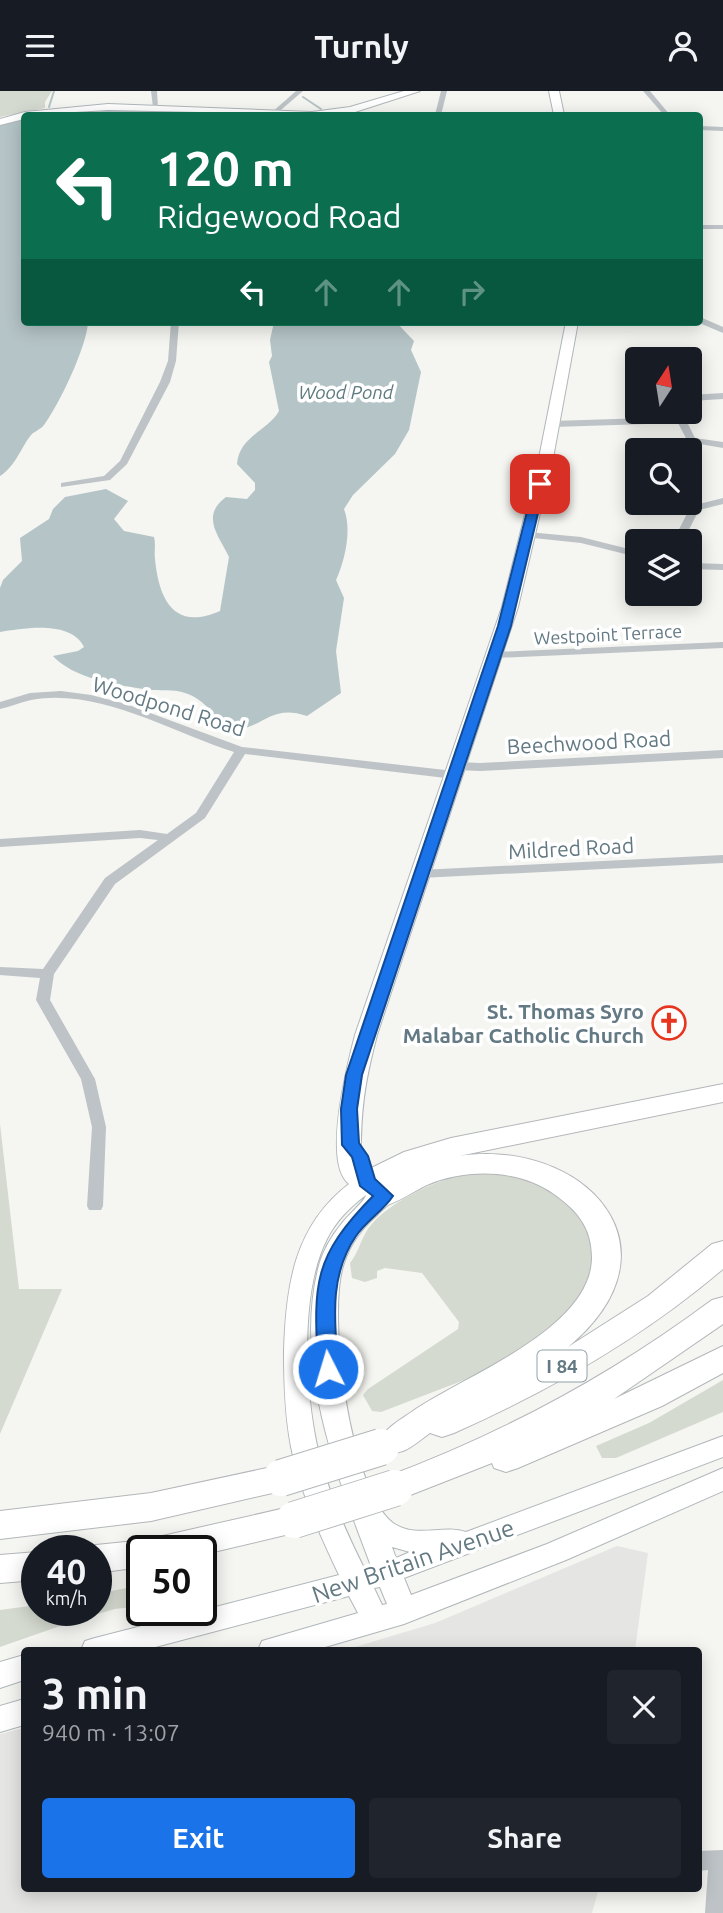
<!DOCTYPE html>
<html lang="en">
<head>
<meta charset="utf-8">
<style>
	body { margin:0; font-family:Ubuntu,sans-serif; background:#20242c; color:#f1f3f6; height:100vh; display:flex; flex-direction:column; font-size:26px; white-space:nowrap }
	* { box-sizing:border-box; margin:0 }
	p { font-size:23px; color:#9ea1a6 }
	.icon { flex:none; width:38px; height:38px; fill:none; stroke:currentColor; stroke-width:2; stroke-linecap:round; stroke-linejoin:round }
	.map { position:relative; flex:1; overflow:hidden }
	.details { position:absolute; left:21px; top:1556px; width:681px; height:245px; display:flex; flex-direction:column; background:#171b24; border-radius:7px; box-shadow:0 4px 18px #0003 }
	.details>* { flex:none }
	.guide { position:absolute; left:21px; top:21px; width:682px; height:214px; border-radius:7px; box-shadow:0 4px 18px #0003; background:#0b6e4f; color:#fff; overflow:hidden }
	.needle { width:46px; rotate:12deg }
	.buttons { position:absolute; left:625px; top:256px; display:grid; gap:14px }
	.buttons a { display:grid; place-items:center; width:77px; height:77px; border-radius:7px; background:#171b24; box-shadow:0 4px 18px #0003; font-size:35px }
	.speed { position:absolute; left:21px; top:1444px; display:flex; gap:14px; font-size:35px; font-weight:700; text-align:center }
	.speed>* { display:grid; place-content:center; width:91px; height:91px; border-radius:50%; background:#171b24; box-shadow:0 4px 18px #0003; line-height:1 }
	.speed small { font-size:18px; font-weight:400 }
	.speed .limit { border:4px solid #111; border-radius:10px; background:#fff; color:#111 }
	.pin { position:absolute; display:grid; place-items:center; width:60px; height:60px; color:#fff; margin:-30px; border-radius:14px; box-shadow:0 4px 10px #0006 }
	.me { position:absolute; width:77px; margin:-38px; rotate:355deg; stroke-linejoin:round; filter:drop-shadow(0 0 5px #0008) }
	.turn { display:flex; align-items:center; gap:24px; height:147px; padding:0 21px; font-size:32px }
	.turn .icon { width:91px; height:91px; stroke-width:2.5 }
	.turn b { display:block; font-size:49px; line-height:60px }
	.lanes { display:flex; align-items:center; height:66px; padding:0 21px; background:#0003; justify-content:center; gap:35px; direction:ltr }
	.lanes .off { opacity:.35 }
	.round { display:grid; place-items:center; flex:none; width:74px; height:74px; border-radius:7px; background:#20242c }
	.head { display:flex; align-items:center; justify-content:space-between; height:119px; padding:0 21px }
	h1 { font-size:42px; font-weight:700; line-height:52px }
	.action { display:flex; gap:14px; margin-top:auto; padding:14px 21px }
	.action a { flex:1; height:80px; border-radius:7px; background:#1a73e8; color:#fff; font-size:28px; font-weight:700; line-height:80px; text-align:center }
	.action a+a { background:#20242c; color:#f1f3f6 }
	header { display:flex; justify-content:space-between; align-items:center; height:91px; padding:0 21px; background:#171b24; font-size:32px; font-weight:700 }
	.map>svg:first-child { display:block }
	.built { fill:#e5e6e4 }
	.green { fill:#d5dad0 }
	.water { fill:#b5c4c7 }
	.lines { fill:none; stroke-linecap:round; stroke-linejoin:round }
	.stream { stroke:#b5c4c7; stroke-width:2 }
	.secondary-casing { stroke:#b0b7ba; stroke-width:2 }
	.highway-casing { stroke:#b3b7ba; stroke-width:2 }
	.street { fill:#bdc3c6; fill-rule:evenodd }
	.secondary { fill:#fff; fill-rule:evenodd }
	.highway { fill:#fff; fill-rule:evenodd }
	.highway-bridge-casing { stroke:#b3b7ba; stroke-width:38; stroke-linecap:butt }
	.highway-bridge { stroke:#fff; stroke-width:36 }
	.route { fill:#1a73e8; stroke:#114b97; stroke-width:2 }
	.labels { text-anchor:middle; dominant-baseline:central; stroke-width:7; stroke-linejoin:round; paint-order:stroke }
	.far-street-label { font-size:18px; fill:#637983; stroke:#fff }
	.far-water-label { font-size:19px; font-style:italic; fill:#5f7b80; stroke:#fff }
	.shield { fill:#fff; stroke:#92a1a8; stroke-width:2 }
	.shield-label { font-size:19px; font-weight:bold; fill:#637983 }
	.street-label { font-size:21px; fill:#637983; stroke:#fff }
	.poi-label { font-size:21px; font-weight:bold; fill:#637983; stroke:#fff; text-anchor:end }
	.near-street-label { font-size:24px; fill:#637983; stroke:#fff }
</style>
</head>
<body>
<header><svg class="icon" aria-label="menu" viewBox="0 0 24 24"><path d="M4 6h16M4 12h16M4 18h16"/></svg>Turnly<svg class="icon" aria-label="person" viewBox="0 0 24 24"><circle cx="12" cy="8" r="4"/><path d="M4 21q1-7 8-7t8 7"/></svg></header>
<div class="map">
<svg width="723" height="1822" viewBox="0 0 723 1822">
	<rect width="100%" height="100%" fill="#f5f5f1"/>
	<!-- built -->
	<path class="built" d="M617,1455L648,1462L635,1559H345L435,1532Z
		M24,1637V1797H599L592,1822H0V1643Z"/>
	<!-- green -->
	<path class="green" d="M0,0H52L45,11V17L0,26Z
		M0,1033L19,1198H62L0,1343Z
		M468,1082L503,1083L525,1088L573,1112L595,1156L586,1202L553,1236L480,1283L381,1321L372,1320L363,1304L368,1298L458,1238L459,1231L422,1182L385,1177L377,1180V1187L365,1191L352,1187L350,1172C358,1162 359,1154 365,1143C380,1114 438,1088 468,1082Z
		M723,1289V1321L616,1367H602L596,1355L649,1332Z
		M142,1494V1515L115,1518L80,1528L0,1556V1519L37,1514V1519H96V1503Z"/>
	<!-- water -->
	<path class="water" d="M138,18L185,20L186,24H36Z
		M24,27V231H88C87,255 59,314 44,334C41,338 35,340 31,344C22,355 15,376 0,385V34Z
		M274,231H396L414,250L411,259L421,281L409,339L395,363L353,404L344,418C352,439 345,469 336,489L344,507L336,560L341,602L307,625C269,612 264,639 228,640C218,627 204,609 188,603C174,597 159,601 144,598C115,594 73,587 53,565L78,560L84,556C71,529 24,537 0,541V497L3,489L22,470L20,447L49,428L53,418L65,406L106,398L128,410L114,428L124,440L154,446C156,453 154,460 155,468C159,510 175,540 220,520L229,466C219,445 200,425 226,406L247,408L255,399V392L237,373C239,345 268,340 279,320L269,271L272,265L270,249Z"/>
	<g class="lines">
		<!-- stream -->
		<path class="stream" d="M303,6L321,18
			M49,16L54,0"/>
		<defs>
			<path id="secondary" d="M404,0H420L355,21L332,24L108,19L24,24V28L0,34V28L25,21L108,13L312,21L350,16Z
				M549,0H559L564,24H554Z
				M566,231H578L553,367L518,516L377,944C367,983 362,1008 361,1048C361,1062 357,1067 363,1080L375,1085L396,1105C391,1113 383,1117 377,1124C362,1137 350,1153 344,1172C326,1222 350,1400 393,1432C416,1448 442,1433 466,1441L723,1345V1366L404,1487L411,1504L547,1453L723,1377V1400L566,1469L404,1533L315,1559H258L262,1550L358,1522L349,1505L144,1559H81L85,1550L95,1547L339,1484C321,1446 303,1407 293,1365C285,1331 284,1295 284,1260C286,1195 294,1135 349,1093C322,1072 347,975 355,944L502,516L539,367ZM366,1104C365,1110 349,1123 343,1131C332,1144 322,1161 318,1178C294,1276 337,1385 371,1475L364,1477C346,1441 329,1403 319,1363C305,1305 299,1202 327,1148C336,1130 350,1116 366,1104ZM392,1456L410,1461L396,1467ZM380,1496L387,1513L382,1514L374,1497Z
				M24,1564V1589L0,1597V1571Z
				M24,1608V1634L0,1641V1615Z"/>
			<path id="highway" d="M723,993V1011L459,1065C583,1047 688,1156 568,1256L648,1205L712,1153L723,1150V1178C642,1247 551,1299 454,1342L442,1346L430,1342C414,1353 403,1367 382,1360L378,1351C385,1337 400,1329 413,1320C463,1285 591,1239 592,1167C592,1137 578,1120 554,1103C519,1078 466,1077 427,1094C412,1101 399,1111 384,1115L374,1112L369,1105L373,1099L357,1098L353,1091L357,1084L404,1061L451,1047Z
				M723,1206V1233L614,1308L723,1255V1282L662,1315L518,1377L506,1381L494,1377L492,1372L395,1410L383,1407L378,1397L383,1387C502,1343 610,1285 712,1209Z
				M281,1374L293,1378L298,1387L293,1396L281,1400L151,1430L0,1448V1420L151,1402Z
				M294,1415L306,1419L311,1429L306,1439L201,1464V1460H142V1476L96,1482V1460H83L96,1454L145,1449Z
				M37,1461V1489L0,1492V1464Z"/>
		</defs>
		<!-- secondary casing -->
		<use href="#secondary" class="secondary-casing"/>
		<!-- highway casing -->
		<use href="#highway" class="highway-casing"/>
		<!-- street -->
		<path class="street" d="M151,0H157L158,17L153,16Z
			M296,0H303L275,24H271V22Z
			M441,0H447L441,24H435Z
			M643,0H650L670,24H664Z
			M700,35L723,36V40L700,39Z
			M700,134H723V138H700Z
			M700,226L723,236V242L697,231H700Z
			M171,231H179L176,270L170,291L127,373L110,389L61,396V392L104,385L120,370L160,291L168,270Z
			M723,302V308L690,310V304Z
			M678,320H688L686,329L695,347L723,351V357L688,351L678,332L553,336L548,333L553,330L677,326Z
			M723,407V413L699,419L683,450H673L691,415Z
			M528,441L581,446L637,460V466L581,452L524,446V442Z
			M690,472L723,473V479L690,478Z
			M723,551V557L495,567L489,564L495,561Z
			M61,600L91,604L126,613L242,656L454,680L460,684L454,688L245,663L205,727L115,793L54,883L50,909L95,988L106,1036L103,1115L101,1119H89L87,1115L92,1036L81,988L36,909L40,887L0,884V876L43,878L105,787L158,749L140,747L0,756V748L140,739L167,743L196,722L234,661C172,641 97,596 31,609C21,611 10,616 0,618V611L30,602Z
			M723,659V667L480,680L457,679L451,675L457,671L480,672Z
			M723,764V772L420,787L414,783L420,779Z
			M723,1759V1822H705L708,1779L698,1780V1760Z"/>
		<!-- secondary -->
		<use href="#secondary" class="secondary"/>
		<!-- highway -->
		<use href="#highway" class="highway"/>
		<defs>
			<path id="highway-bridge" d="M281,1387L381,1356
				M294,1429L395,1397"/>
		</defs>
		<!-- highway-bridge casing -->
		<use href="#highway-bridge" class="highway-bridge-casing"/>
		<!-- highway-bridge -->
		<use href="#highway-bridge" class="highway-bridge"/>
	</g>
	<!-- route -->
	<path class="route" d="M540,390L545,393L511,535L362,984L357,1018L359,1052L368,1065L375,1088L393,1105C383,1120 366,1130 356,1145C328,1186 335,1232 338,1278L328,1285L318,1278C314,1194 311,1168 373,1105L360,1095L352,1066L342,1054L341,1018L346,984L498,535L534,393Z"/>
	<!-- icons -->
	<defs>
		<symbol id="church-ring" viewBox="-11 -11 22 22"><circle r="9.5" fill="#fff" stroke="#e7351f" stroke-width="1.5"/><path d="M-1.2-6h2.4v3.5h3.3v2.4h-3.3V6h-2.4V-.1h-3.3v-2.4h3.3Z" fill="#e7351f"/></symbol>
	</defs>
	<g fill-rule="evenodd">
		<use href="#church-ring" x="650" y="913" width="38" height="38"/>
	</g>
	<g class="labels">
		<!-- far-street labels -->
		<g class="far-street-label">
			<text transform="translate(608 543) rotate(-3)">Westpoint Terrace</text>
		</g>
		<!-- far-water labels -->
		<g class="far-water-label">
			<text x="346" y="301">Wood Pond</text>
		</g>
		<!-- shield labels -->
		<rect class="shield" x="537.5" y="1259.5" width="49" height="31" rx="5"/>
		<g class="shield-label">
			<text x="562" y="1275">I 84</text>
		</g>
		<!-- street labels -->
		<g class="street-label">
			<text transform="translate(169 615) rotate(17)">Woodpond Road</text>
			<text transform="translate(589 651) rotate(-3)">Beechwood Road</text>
			<text transform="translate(571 757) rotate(-3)">Mildred Road</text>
		</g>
		<!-- poi labels -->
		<g class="poi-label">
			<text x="644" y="920">St. Thomas Syro<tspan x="644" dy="24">Malabar Catholic Church</tspan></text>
		</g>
		<!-- near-street labels -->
		<g class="near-street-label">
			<text transform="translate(413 1470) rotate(-19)">New Britain Avenue</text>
		</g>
	</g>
</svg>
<div class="buttons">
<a><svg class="needle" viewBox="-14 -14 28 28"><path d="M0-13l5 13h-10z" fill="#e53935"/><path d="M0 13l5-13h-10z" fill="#9ea1a6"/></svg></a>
<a><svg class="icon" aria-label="search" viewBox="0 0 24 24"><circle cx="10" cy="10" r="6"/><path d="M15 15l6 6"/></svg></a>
<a><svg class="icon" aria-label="layers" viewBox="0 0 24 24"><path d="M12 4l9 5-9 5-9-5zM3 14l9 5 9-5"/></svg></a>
</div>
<div class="speed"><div>40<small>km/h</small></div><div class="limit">50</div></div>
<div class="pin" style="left:540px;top:393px;background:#d93025"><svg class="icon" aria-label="arrive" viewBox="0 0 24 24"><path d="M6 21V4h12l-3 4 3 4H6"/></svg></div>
<svg class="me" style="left:328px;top:1278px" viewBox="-20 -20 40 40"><circle r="17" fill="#1a73e8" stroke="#fff" stroke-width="3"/><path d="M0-11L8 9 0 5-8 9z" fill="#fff"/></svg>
<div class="guide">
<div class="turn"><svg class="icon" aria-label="left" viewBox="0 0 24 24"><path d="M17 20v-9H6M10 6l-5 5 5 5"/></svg><div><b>120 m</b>Ridgewood Road</div></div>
<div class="lanes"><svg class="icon" aria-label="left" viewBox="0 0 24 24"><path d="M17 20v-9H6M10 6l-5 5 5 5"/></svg><svg class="icon off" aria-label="ahead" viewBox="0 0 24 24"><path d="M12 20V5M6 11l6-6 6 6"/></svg><svg class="icon off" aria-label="ahead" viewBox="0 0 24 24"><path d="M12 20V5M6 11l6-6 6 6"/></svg><svg class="icon off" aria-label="right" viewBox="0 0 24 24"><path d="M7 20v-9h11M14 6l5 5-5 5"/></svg></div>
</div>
<section class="details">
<div class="head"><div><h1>3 min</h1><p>940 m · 13:07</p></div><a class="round"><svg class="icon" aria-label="close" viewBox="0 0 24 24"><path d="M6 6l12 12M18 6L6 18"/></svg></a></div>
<div class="action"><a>Exit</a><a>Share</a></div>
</section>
</div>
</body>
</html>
